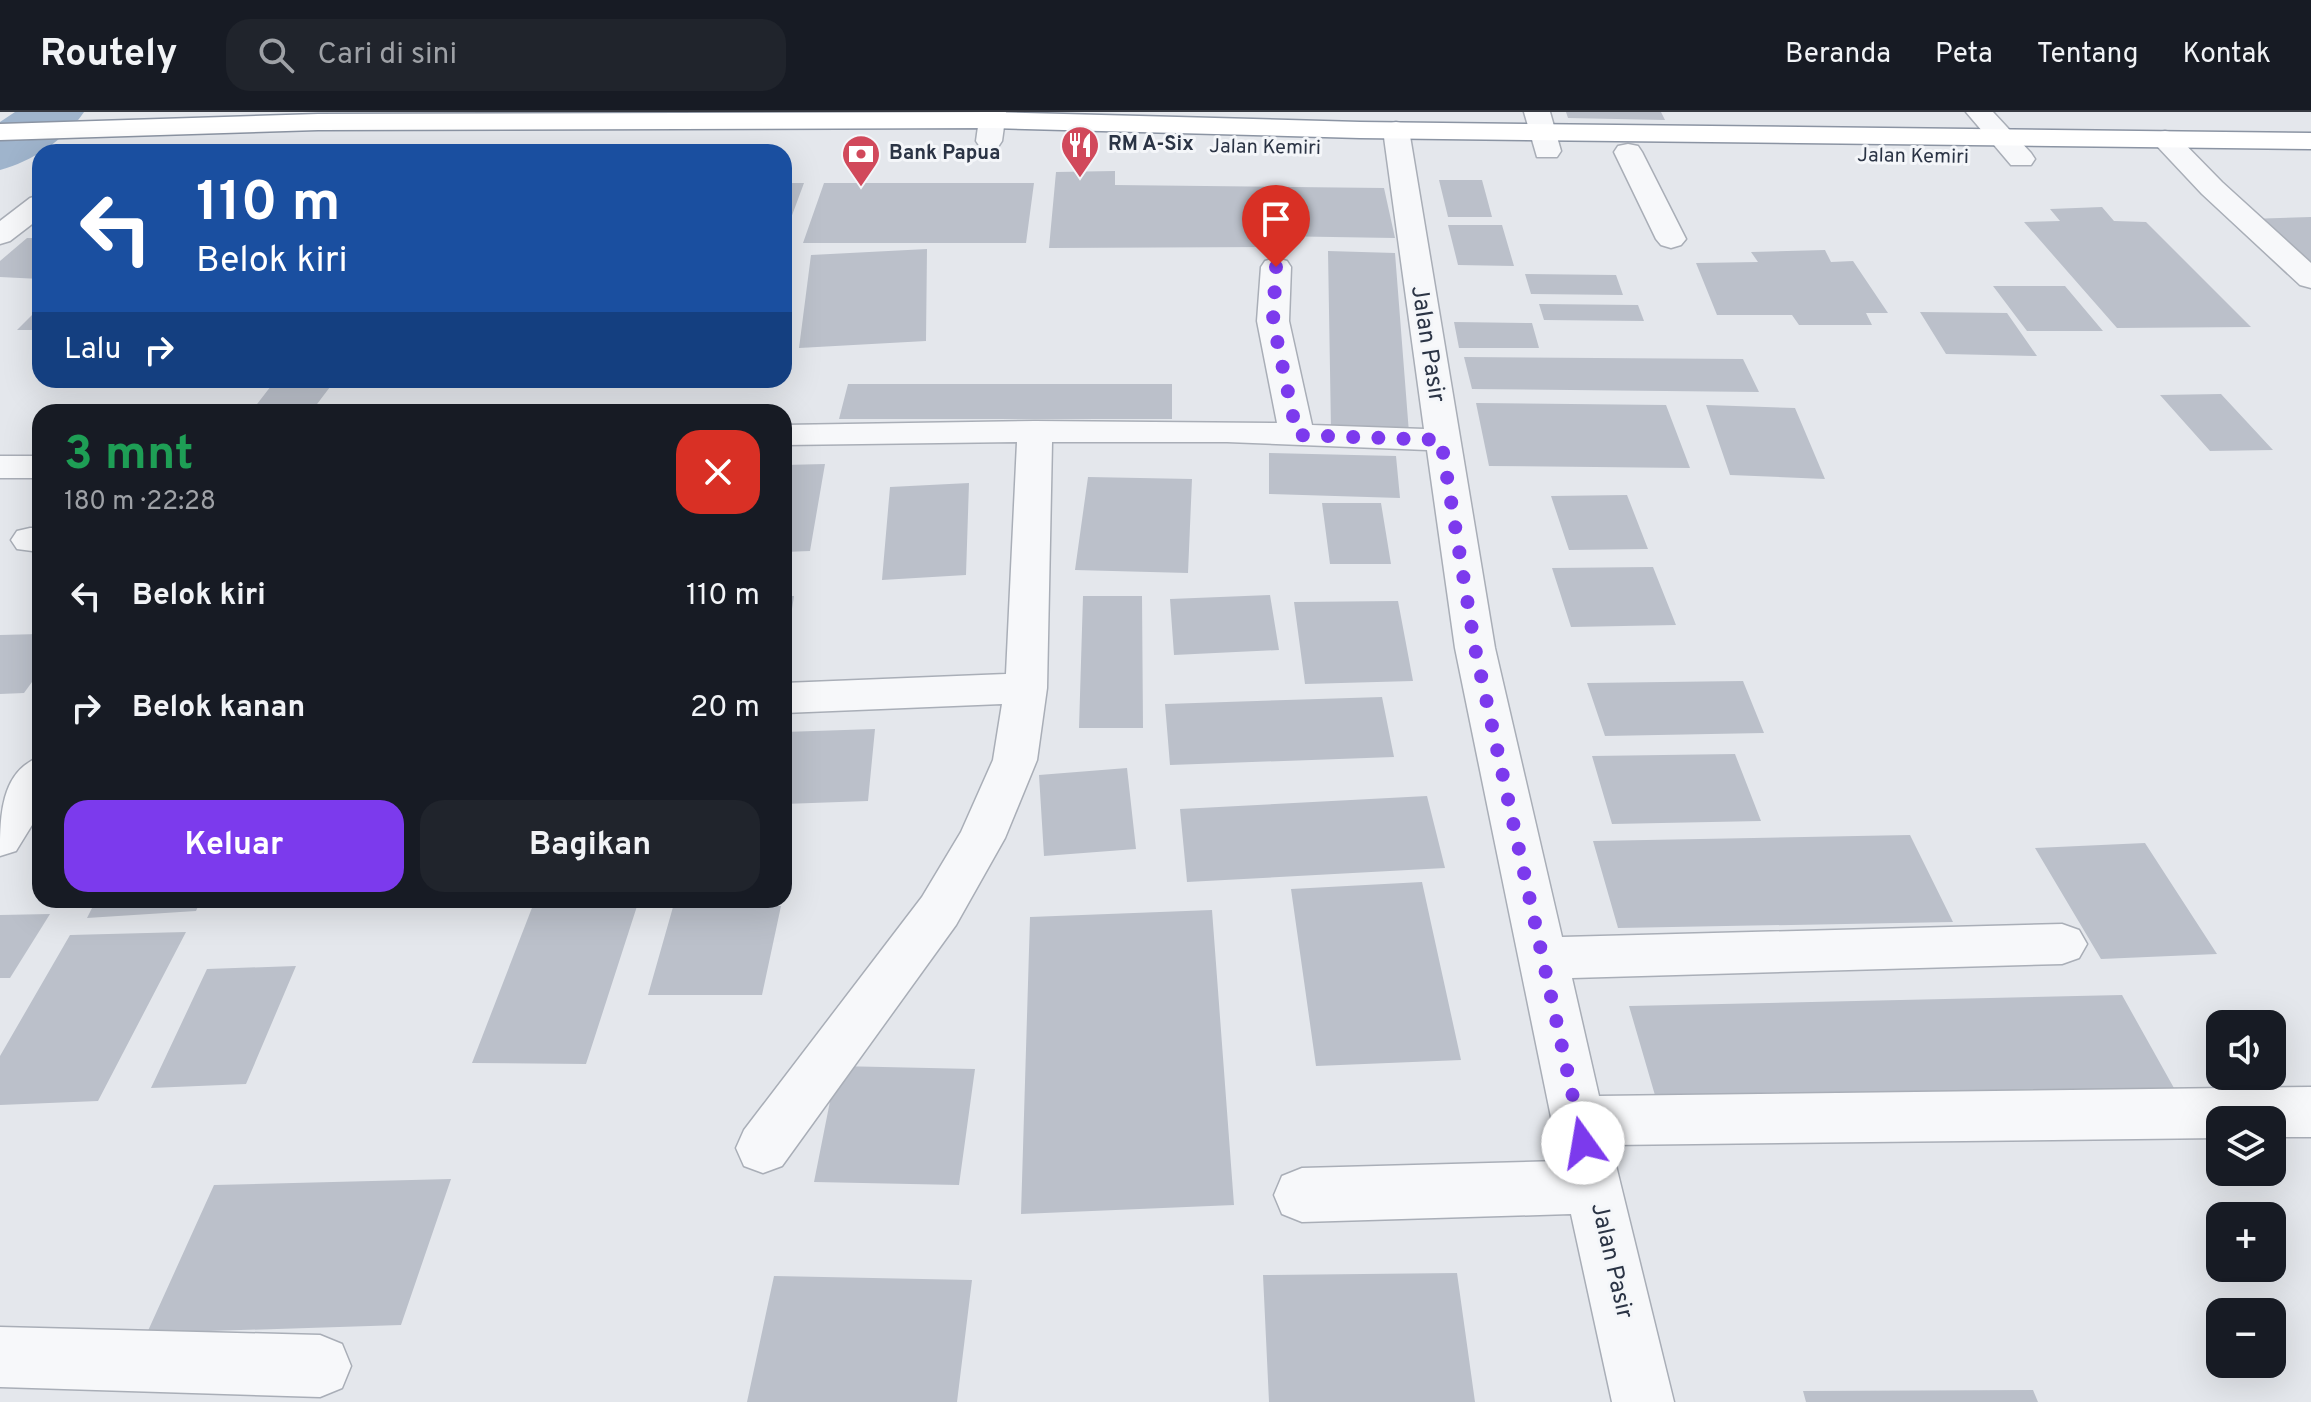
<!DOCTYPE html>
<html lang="id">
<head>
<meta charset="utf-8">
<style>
	body { margin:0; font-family:Overpass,sans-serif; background:#20242c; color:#f1f3f6; height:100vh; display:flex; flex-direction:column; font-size:30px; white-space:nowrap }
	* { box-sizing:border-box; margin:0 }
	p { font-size:26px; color:#9ea1a6 }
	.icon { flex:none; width:44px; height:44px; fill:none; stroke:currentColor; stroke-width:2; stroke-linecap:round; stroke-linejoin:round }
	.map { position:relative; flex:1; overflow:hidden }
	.details { position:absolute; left:32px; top:292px; width:760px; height:504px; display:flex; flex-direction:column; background:#171b24; border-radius:24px; box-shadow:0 8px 32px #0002 }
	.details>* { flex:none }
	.top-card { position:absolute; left:32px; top:32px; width:760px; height:244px; border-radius:24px; box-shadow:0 8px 32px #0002; background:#1a4fa0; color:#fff; overflow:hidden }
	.fabs { position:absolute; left:2206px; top:898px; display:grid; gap:16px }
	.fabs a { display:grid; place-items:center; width:80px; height:80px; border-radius:16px; background:#171b24; box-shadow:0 8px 32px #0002; font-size:40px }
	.pin { position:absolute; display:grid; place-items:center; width:68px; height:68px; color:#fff; margin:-82px -34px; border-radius:50% 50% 50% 0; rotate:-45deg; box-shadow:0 0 8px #0007 }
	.pin .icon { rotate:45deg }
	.me { position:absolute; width:88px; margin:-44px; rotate:347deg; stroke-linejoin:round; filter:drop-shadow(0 0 6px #0008) }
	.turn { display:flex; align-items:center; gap:28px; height:168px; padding:0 32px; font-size:36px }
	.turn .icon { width:104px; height:104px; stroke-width:2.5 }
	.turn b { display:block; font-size:56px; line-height:68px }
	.then { display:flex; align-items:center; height:76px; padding:0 32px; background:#0003; gap:16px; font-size:30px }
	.round { display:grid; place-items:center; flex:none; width:84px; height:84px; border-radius:24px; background:#20242c }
	.overview { display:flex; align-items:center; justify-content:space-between; height:136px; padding:0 32px }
	h1 { font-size:48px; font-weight:700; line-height:60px; color:#1e9e55 }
	.action { display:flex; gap:16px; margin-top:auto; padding:16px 32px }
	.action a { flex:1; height:92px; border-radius:24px; background:#7c3aed; color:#fff; font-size:32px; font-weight:700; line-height:92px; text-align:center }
	.action a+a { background:#20242c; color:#f1f3f6 }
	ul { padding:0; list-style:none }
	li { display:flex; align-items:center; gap:24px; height:112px; padding:0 32px }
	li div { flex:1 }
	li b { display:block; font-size:30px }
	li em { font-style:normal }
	header { display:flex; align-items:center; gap:48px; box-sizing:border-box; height:112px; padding:0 40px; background:#171b24; border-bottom:2px solid #363941 }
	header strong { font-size:38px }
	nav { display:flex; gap:44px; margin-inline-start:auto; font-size:28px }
	.search { width:560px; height:72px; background:#20242c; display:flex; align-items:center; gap:20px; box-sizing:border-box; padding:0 28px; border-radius:24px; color:#9ea1a6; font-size:30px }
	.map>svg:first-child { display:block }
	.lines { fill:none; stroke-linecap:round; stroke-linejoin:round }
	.river { fill:#9fb4cc; fill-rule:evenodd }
	.building { fill:#bbc0ca }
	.minor-casing { stroke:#a9aeb7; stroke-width:3 }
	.highway-casing { stroke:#8b94a3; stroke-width:3 }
	.minor { fill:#f7f8fa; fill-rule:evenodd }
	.highway { fill:#fff; fill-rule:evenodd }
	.route { stroke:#7c3aed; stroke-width:14; stroke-dasharray:0 25.2 }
	.labels { text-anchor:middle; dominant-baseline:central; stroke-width:6; stroke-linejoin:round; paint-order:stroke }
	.far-poi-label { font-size:20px; font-weight:bold; fill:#2b3445; stroke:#f4f6f9; text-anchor:start }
	.far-street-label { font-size:20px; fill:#2b3445; stroke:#f4f6f9 }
	.street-label { font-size:24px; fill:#2b3445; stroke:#f4f6f9 }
</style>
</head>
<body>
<header>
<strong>Routely</strong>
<div class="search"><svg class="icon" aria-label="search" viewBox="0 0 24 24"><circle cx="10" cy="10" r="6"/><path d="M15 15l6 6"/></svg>Cari di sini</div>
<nav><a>Beranda</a><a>Peta</a><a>Tentang</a><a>Kontak</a></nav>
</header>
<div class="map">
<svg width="2311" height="1290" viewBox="0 0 2311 1290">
	<rect width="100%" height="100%" fill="#e4e7ec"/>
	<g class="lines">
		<!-- river -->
		<path class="river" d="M15,0H84C66,27 31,50 0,58V10Z"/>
	</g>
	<!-- building -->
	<path class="building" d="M1566,0H1661L1665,8L1568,6Z
		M1115,59V73L1384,76L1395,126L1266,124L1267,135L1049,136L1056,60Z
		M1439,68H1482L1492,105H1448Z
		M784,71H804L784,125Z
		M824,71H1034L1026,131H803Z
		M2102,95L2114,109L2146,110L2251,215L2117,216L2024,110L2060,109L2050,97Z
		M2311,105V162L2248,107Z
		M1448,113H1502L1514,154L1458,153Z
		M27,126H40V167L0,165V149Z
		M927,137L926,229L799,236L811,143Z
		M1825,138L1831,150L1853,149L1888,201H1866L1872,213H1799L1792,203H1717L1696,151L1758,150L1751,140Z
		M1328,139L1395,141L1409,321L1331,318Z
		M792,142L786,188H784V143Z
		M1525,162L1616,163L1623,183L1531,182Z
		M1993,174H2065L2103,219H2027Z
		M1539,192L1638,193L1644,209L1544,208Z
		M40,195V218H17Z
		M1920,200L2007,201L2037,244L1946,242Z
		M1454,210L1532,211L1539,236H1459Z
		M1464,245L1743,247L1759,280L1472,277Z
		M848,272H1172V307H839Z
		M271,274L330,275L311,300H251Z
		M2221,282L2273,338L2210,339L2160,283Z
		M1476,291L1666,293L1690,356L1489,354Z
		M1706,293L1795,296L1825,367L1730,363Z
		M1269,341L1396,344L1400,386L1269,382Z
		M825,352L810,439L784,440V353Z
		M1088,365L1192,367L1188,461L1075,458Z
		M969,371L966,463L882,468L890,375Z
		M1627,383L1648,437L1569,438L1551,384Z
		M1322,391H1381L1391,452H1330Z
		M1653,455L1676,513L1571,515L1552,456Z
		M1270,483L1279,538L1174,543L1170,487Z
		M784,484H794L786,536H784Z
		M1083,484H1142L1143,616H1079Z
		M1398,489L1413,569L1305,572L1294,490Z
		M40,522V559L24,581L0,582V523Z
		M1743,569L1764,621L1605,624L1587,571Z
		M1382,585L1394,645L1170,653L1165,592Z
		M875,617L868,689L784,692V620Z
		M1735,642L1761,709L1612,712L1592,644Z
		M1127,656L1136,737L1044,744L1039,663Z
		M1427,684L1445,756L1187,770L1180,697Z
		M1910,723L1953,810L1618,816L1593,729Z
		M2145,731L2217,842L2101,847L2035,736Z
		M1422,770L1461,948L1316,954L1291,777Z
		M96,788H201L196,799L87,806Z
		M535,788H639L586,952L472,951Z
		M781,794L762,883H648L673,795Z
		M1212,798L1234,1093L1021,1102L1030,805Z
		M50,802L10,866H0V803Z
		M186,820L98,989L0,993V944L70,823Z
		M296,854L246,972L151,976L207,857Z
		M2122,883L2179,985L1659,997L1629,894Z
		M837,954L975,957L959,1073L814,1070Z
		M451,1067L401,1213L147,1221L214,1073Z
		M1457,1161L1475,1290H1269L1263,1163Z
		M774,1164L972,1168L957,1290H747Z
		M2033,1278L2038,1290H1806L1803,1279Z"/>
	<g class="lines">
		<defs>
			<path id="minor" d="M980,0H1006L1002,29L998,35H980L976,29Z
				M1524,0H1550L1561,39L1557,45H1537Z
				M1966,0H1993L2031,41L2035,47L2031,53H2011Z
				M1396,10L1405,12L1409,18L1495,536L1562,825L2062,812L2079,818L2087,832L2079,846L2062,852L1572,866L1599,984L2311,975V1025H2272V1008H2220V1026L1611,1033L1674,1290H1612L1571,1102L1302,1110L1282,1102L1274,1083L1282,1064L1302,1056L1560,1049L1455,536L1427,338L1227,330H1052L1047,576L1037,648L1005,726L956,813L782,1054L763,1061L744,1054L736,1036L744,1018L922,785L961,720L993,648L1002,592L784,601V571L1006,562L1017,330L784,333V313L1035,309L1277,311L1257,209L1261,155L1265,149L1276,146L1287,149L1291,155L1289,209L1312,313L1424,317L1383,18L1387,12Z
				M2165,19L2174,21L2222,70L2311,151V176L2300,173L2202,82L2156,33L2152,27L2156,21Z
				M1628,32L1638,34L1642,40L1686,127L1681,133L1671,136L1661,133L1656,127L1614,40L1618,34Z
				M40,83V106L10,129L0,132V109L30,86Z
				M0,344H40V366H0Z
				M30,416H40V440L17,437L11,428L17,419Z
				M40,645V700L16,739L0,744C0,706 0,659 40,645Z
				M0,1215L320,1223L342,1232L351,1254L342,1276L320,1285L0,1275Z"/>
			<path id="highway" d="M992,0L1360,10L2311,21V37L1360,26L992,16L318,18L0,28V12L318,2Z"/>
		</defs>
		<!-- minor casing -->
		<use href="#minor" class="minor-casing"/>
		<!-- highway casing -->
		<use href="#highway" class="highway-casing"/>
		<!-- minor -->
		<use href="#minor" class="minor"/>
		<!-- highway -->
		<use href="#highway" class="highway"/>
	</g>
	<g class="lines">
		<!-- route -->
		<path class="route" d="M1276,155L1273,209L1297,323L1441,328L1475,536L1583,1031"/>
	</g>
	<!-- icons -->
	<defs>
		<symbol id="restaurant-pin" viewBox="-11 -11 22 30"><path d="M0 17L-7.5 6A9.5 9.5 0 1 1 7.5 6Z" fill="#d1495b" stroke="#f4f6f9"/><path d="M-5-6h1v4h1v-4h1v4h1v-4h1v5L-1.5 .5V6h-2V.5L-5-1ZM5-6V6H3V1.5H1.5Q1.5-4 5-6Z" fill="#fff"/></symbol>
		<symbol id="bank-pin" viewBox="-11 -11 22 30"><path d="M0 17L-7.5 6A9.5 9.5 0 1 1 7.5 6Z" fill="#d1495b" stroke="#f4f6f9"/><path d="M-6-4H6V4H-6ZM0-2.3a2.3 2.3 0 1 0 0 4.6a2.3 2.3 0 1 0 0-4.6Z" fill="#fff"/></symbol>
	</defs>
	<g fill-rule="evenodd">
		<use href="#restaurant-pin" x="1058" y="11" width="44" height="60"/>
		<use href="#bank-pin" x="839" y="20" width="44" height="60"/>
	</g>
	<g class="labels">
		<!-- far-poi labels -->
		<g class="far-poi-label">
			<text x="1108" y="33">RM A-Six</text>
			<text x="889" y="42">Bank Papua</text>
		</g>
		<!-- far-street labels -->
		<g class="far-street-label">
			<text transform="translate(1265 36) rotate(1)">Jalan Kemiri</text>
			<text transform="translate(1913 45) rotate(1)">Jalan Kemiri</text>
		</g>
		<!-- street labels -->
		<g class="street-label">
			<text transform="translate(1427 232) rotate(81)">Jalan Pasir</text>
			<text transform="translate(1611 1149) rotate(77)">Jalan Pasir</text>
		</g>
	</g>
</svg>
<div class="fabs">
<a><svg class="icon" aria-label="sound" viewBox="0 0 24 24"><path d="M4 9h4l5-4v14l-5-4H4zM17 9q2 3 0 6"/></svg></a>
<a><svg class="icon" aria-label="layers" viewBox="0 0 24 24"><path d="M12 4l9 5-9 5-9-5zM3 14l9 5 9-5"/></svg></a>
<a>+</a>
<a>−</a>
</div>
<div class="pin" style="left:1276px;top:155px;background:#d93025"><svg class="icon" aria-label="arrive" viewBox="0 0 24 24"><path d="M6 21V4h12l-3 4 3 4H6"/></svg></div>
<svg class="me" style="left:1583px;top:1031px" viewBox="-20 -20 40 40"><circle r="19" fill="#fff"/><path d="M0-13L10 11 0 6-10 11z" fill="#7c3aed"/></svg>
<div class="top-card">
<div class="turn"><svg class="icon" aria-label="left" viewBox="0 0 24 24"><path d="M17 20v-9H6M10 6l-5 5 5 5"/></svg><div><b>110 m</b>Belok kiri</div></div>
<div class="then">Lalu<svg class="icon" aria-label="right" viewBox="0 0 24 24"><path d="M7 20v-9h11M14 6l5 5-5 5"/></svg></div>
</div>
<section class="details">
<div class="overview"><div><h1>3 mnt</h1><p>180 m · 22:28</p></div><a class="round" style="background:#d93025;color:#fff"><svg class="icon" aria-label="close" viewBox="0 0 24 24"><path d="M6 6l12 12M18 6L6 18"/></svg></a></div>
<ul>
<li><svg class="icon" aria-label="left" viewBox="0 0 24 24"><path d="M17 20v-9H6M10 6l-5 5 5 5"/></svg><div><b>Belok kiri</b></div><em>110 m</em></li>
<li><svg class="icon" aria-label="right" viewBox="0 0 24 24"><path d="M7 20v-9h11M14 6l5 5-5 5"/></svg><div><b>Belok kanan</b></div><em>20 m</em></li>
</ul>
<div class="action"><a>Keluar</a><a>Bagikan</a></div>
</section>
</div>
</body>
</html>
